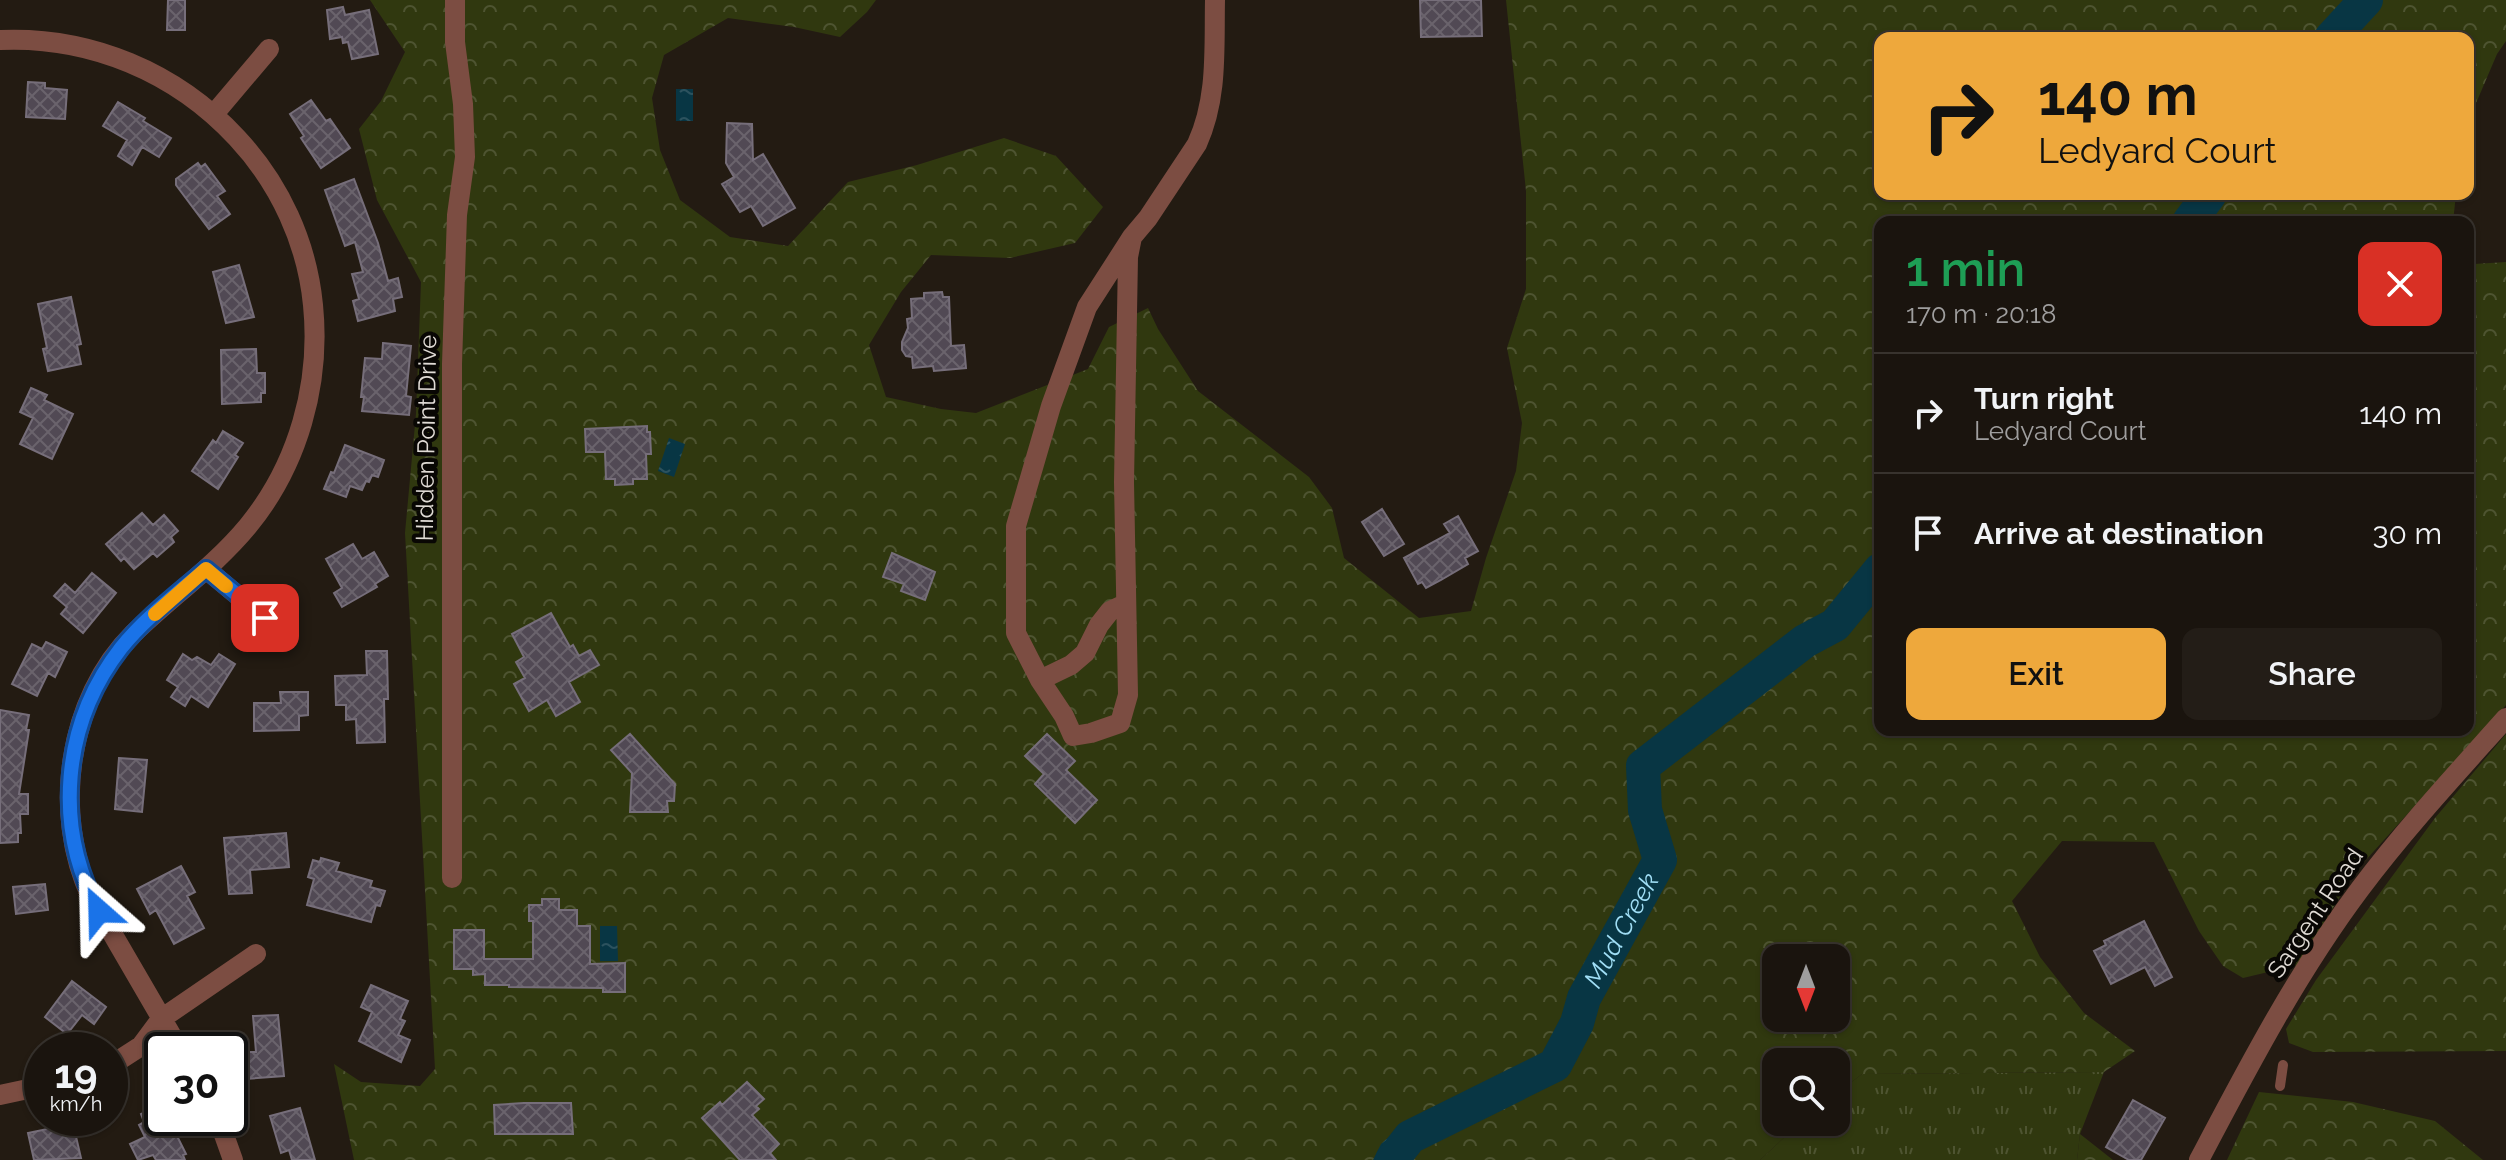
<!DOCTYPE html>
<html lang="en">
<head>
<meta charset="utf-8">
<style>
	body { margin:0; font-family:Raleway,sans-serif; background:#231d17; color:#f1f3f6; height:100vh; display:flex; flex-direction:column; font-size:30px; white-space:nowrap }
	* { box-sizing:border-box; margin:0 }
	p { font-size:26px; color:#9f9e9e }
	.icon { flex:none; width:44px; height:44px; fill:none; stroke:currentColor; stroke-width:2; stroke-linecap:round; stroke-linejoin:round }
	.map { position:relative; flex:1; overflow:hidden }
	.sheet { position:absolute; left:1874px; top:216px; width:600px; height:520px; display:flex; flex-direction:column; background:#1a140e; border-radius:16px; box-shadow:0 2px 6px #0004,0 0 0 2px #38332e }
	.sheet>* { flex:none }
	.hud { position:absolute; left:1874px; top:32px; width:600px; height:168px; border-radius:16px; box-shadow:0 2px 6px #0004,0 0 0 2px #38332e; background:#eea83c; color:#111; overflow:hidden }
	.needle { width:52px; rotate:180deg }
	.buttons { position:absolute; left:1762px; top:944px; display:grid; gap:16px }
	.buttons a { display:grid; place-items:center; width:88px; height:88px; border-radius:16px; background:#1a140e; box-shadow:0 2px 6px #0004,0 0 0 2px #38332e; font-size:40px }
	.speed { position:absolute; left:24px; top:1032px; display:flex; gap:16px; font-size:40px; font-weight:700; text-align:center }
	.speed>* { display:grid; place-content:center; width:104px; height:104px; border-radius:50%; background:#1a140e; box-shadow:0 2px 6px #0004,0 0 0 2px #38332e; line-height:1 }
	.speed small { font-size:20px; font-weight:400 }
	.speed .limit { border:4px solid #111; border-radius:12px; background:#fff; color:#111 }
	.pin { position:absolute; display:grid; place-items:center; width:68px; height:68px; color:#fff; margin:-34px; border-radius:16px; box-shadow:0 4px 12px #0006 }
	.me { position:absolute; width:88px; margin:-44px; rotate:335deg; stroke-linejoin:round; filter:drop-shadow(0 0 6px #0008) }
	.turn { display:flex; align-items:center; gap:28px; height:168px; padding:0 32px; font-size:36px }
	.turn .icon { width:104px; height:104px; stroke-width:2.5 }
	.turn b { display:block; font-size:56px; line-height:68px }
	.round { display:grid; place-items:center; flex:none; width:84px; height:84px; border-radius:16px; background:#231d17 }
	.head { display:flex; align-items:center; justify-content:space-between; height:136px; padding:0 32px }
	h1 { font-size:48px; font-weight:600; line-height:60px; color:#1e9e55 }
	.cta { display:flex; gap:16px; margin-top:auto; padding:16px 32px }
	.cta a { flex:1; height:92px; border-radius:16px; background:#eea83c; color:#111; font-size:32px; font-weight:600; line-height:92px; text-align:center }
	.cta a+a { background:#231d17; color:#f1f3f6 }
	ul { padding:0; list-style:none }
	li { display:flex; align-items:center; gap:24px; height:120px; padding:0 32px; border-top:2px solid #38332e }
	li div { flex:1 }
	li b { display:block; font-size:30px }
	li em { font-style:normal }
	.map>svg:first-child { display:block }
	.grass { fill:url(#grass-tufts) }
	.forest { fill:url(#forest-crowns); fill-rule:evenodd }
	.water { fill:url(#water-ripples) }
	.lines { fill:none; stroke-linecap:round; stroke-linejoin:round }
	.river { stroke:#083644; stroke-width:34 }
	.building { fill:url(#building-cross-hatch); stroke:#766e7a; stroke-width:2 }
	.service { stroke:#7c4d42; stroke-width:10 }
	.minor { stroke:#7c4d42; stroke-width:20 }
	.tertiary { stroke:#7c4d42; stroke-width:20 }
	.route-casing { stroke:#114b97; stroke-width:20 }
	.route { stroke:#1a73e8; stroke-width:14 }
	.slow { stroke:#f59e0b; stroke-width:14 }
	.labels { text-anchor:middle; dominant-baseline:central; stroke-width:8; stroke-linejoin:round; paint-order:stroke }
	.street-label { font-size:24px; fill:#e0dbd5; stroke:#090704 }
	.water-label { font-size:26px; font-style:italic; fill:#a0def5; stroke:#090704 }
</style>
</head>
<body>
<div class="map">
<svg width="2506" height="1160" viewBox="0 0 2506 1160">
	<defs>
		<pattern id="grass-tufts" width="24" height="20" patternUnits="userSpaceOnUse" patternTransform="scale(2)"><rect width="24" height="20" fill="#30380f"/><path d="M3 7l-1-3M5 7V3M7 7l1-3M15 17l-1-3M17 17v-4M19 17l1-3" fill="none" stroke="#4e5431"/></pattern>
		<pattern id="forest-crowns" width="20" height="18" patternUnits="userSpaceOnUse" patternTransform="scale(2)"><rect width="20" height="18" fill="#30380f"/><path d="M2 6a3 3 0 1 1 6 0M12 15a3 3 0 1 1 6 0" fill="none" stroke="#4e5431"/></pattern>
		<pattern id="water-ripples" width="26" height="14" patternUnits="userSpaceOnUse" patternTransform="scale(2)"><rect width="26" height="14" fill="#083644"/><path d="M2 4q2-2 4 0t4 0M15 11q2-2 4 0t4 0" fill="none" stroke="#2c525e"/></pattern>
		<pattern id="building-cross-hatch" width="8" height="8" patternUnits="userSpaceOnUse" patternTransform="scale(2)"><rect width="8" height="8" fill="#514954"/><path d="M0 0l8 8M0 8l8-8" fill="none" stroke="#6a636c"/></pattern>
	</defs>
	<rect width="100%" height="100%" fill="#231b12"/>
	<!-- grass -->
	<path class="grass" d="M2104,1072L2080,1134L2077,1160H1760L1801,1122H1836V1094L1862,1074Z"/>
	<!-- forest -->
	<path class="forest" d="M370,0H876L867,12L840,37L794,27L728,18L664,55L652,98L660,150L680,200L730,237L788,246L848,182L917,165L1004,138L1056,156L1103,207L1075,243L1010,258L931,255L901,292L869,345L886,397L941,409L976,413L1088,369L1109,327L1148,308L1158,329L1198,391L1309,477L1332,508L1344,558L1419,618L1471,611L1486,558L1516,471L1522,423L1507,348L1526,289V191L1506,0H2506V41L2497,54L2468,122V38H1880V194H2456L2453,222H1880V730H2468V254L2474,264L2506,262V705L2355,872L2298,965L2243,978L2223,966L2199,931L2154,842L2062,841L2012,901L2040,957L2084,1013L2135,1051L2104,1072L1862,1074L1836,1094V1062H1776V1122H1801L1760,1160H354L334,1064L361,1082L420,1086L435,1069L405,533L416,414L421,282L377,200L359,129L381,101L405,52ZM1776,958H1836V1018H1776Z
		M2506,734V1051L2313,1052L2289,1043L2286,1029L2316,980L2435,818Z
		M2259,1092L2353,1102L2435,1121L2483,1160H2227Z
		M2080,1134L2113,1160H2077Z"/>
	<!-- water -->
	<path class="water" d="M676,89H693V121H676Z
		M669,438L685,444L674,477L658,471Z
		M600,926H617L618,961H600Z
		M1403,1124L1417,1149L1408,1160H1373L1381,1144Z"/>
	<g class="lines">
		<!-- river -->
		<g class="river">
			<path d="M2331,38L2366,0"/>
			<path d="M2189,222L2210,194"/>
			<path id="s1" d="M1392,1160L1410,1137L1555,1065L1577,1023L1584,998L1660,860L1645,810L1643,766L1805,641L1835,625L1880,570"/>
		</g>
	</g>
	<!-- building -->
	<path class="building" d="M168,0H185V30H167Z
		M1420,0H1481L1482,36L1421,37Z
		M343,7L345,15L369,10L378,54L352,59L348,42L343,43L342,37L330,39L327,10Z
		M28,82L45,83V88L67,90L65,119L26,117Z
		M311,100L326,121L330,119L350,148L321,168L301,138L304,136L290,114Z
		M118,102L145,118L143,121L171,138L159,157L142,147L132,165L118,156L127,140L103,126Z
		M727,123L752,124L753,160L763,154L795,208L763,226L751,206L740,212L722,184L734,177L726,163Z
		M198,163L201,167L205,164L225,191L217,196L230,214L209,229L176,185V179Z
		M354,179L378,243L388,281L398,278L402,297L393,299L395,311L358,321L353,301L359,299L352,274L363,272L355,242L345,246L325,190Z
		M239,265L254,317L226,323L213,272Z
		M942,292L943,297H949L951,346L964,345L966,368L934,371L933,366L913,368L912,357L906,356L902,350V342L908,328L907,319L912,318L911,299L924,298V293Z
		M71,297L81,344L77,345L81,364L48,371L43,349L47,348L38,304Z
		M383,343L411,346L406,396L411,397L409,415L362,411L364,397H361L365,358L382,359Z
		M256,349L257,373H265V393H261V402L222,404L221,350Z
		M31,388L47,395L44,400L73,414L52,459L20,444L33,418L20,412Z
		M647,426V432H650L651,454H646L647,479H633V484L615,485V479H606L605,452H586L585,429Z
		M223,431L243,443L235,455L238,457L218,489L192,471L213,440L216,443Z
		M345,445L384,460L378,477L372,475L369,482L366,481L362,490L350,486L346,497L324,489L331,472L334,473Z
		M1382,509L1404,544L1384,556L1362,522Z
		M142,513L153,525L164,515L178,531L171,537L174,542L157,557L153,553L134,569L124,558L121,561L106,544Z
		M1458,516L1478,551L1465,558L1468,564L1441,580L1426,588L1422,582L1418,584L1404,558L1450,533L1444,524Z
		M353,544L362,559L374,552L388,576L375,584L377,587L342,607L334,593L342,588L326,559Z
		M892,553L935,572L925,600L901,591L904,584L883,577Z
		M92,573L116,593L83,633L61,614L67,607L54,596L65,584L75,593Z
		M551,613L570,647L573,645L579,656L590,650L599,665L569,682L580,702L556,716L547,700L529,711L514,684L525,678L516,662L524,657L512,634Z
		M46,642L67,652L55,677L48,673L37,696L12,684L32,644L42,649Z
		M366,651H387L388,699H384L385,742L357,743L356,719L346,720V705H336L335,676L367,675Z
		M183,654L192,660L197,657L211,665L219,654L235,664L208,707L191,696L185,706L171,697L178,687L167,680Z
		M280,692H308V715L299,716V730L254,731V703H281Z
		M0,710L29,715L26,730H29L19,794H28V814H20L21,833H18V842L0,843Z
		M630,734L675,784L674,801H667L668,812H630L632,773L611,750Z
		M1047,734L1075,761L1066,770L1097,800L1075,823L1035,784L1044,774L1025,756Z
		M119,758L147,760L142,812L115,809Z
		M286,833L289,867L250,870L252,893L229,894L224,838Z
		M321,858L339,863L336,871L372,881L370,887L385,891L380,906L376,905L371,922L307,905L314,879L308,877L313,860L320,862Z
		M181,866L195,892L187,896L204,928L174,944L156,910L150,914L137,889Z
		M45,884L48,910L16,914L13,887Z
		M542,899H559V910H577V926H590V964L625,963V992H603V988L509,987V985H485V974L473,975V969H454V930H484V959H533V921H529V905H542Z
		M2144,921L2172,977L2155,986L2145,967L2111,984L2094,951L2106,945L2104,941Z
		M72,981L106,1007L94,1024L82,1015L67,1034L45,1017Z
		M371,985L408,1001L400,1019L405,1021L398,1035L410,1040L401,1062L359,1041L372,1012L361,1007Z
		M278,1015L284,1076L246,1079L244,1052H256L253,1016Z
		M747,1082L764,1099L756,1106L759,1109L752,1115L779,1144L770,1153L776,1160H740L702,1118L720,1102L722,1105Z
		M2133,1100L2165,1118L2141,1160H2129L2106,1147Z
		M524,1103H571L573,1134H495L494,1105Z
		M162,1104V1118H168L186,1154L183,1155L185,1160H156L153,1155L138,1160L130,1144L145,1137L139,1125L144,1122L141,1114Z
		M300,1108L315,1160H292L289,1150L281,1153L270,1116Z
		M62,1126L63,1131L74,1128L81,1158L34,1160L28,1133Z"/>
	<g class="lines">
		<!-- service -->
		<path class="service" d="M2280,1086L2283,1065"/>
		<!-- minor -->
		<path class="minor" d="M0,40C90,36 176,72 237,138C280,184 307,243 313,305C321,384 298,465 248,526C215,566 171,597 134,633C67,699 52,814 91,897L180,1050
			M214,114L269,49
			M1132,237L1128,257L1124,482L1128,695L1120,723L1091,733L1073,736L1064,716L1040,680L1016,633V526L1051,406L1087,307L1132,237L1148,218L1197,144C1218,98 1214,49 1215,0
			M206,569L284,634
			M1040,680L1071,665L1085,653L1099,625L1110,611L1125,604
			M452,878V364L457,215L465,157L463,104L455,42V0
			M110,1066L141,1046L161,1019L256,954
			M0,1095L42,1086
			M218,1118L233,1160"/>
		<!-- tertiary -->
		<path class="tertiary" d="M2199,1160C2248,1067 2297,973 2360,889C2405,829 2456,774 2506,718"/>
	</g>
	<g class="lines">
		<defs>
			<path id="route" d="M99,911C53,827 62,724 121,648C145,618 177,594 206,569L265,618"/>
		</defs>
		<!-- route casing -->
		<use href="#route" class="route-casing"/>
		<!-- route -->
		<use href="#route" class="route"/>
		<!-- slow -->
		<path class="slow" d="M155,614L206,569L226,586"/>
	</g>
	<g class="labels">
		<!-- street labels -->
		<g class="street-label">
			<text transform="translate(426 438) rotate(-89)">Hidden Point Drive</text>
			<text transform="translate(2315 913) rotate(-56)">Sargent Road</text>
		</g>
		<!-- water labels -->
		<g class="water-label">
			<text stroke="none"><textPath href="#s1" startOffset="342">Mud Creek</textPath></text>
		</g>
	</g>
</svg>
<div class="buttons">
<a><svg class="needle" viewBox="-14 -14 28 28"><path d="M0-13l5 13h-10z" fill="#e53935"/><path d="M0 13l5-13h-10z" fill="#9f9e9e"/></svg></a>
<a><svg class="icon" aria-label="search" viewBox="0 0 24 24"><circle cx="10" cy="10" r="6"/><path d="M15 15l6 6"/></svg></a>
</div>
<div class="speed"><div>19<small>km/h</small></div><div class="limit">30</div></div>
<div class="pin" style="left:265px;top:618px;background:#d93025"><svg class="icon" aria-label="arrive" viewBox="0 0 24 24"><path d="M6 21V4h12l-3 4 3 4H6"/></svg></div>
<svg class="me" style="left:99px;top:911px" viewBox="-20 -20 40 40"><path d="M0-17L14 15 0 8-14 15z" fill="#1a73e8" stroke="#fff" stroke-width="4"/></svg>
<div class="hud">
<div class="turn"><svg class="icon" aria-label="right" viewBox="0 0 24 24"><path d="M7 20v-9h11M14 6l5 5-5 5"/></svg><div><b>140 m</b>Ledyard Court</div></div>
</div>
<section class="sheet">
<div class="head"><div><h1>1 min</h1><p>170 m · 20:18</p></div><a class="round" style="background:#d93025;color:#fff"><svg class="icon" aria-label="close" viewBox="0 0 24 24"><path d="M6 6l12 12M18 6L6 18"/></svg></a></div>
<ul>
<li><svg class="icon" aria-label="right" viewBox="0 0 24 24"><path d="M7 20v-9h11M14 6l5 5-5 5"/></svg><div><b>Turn right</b><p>Ledyard Court</p></div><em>140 m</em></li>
<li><svg class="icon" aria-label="arrive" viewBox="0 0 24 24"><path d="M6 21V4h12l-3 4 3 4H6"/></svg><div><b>Arrive at destination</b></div><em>30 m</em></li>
</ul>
<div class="cta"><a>Exit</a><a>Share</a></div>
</section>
</div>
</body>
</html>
